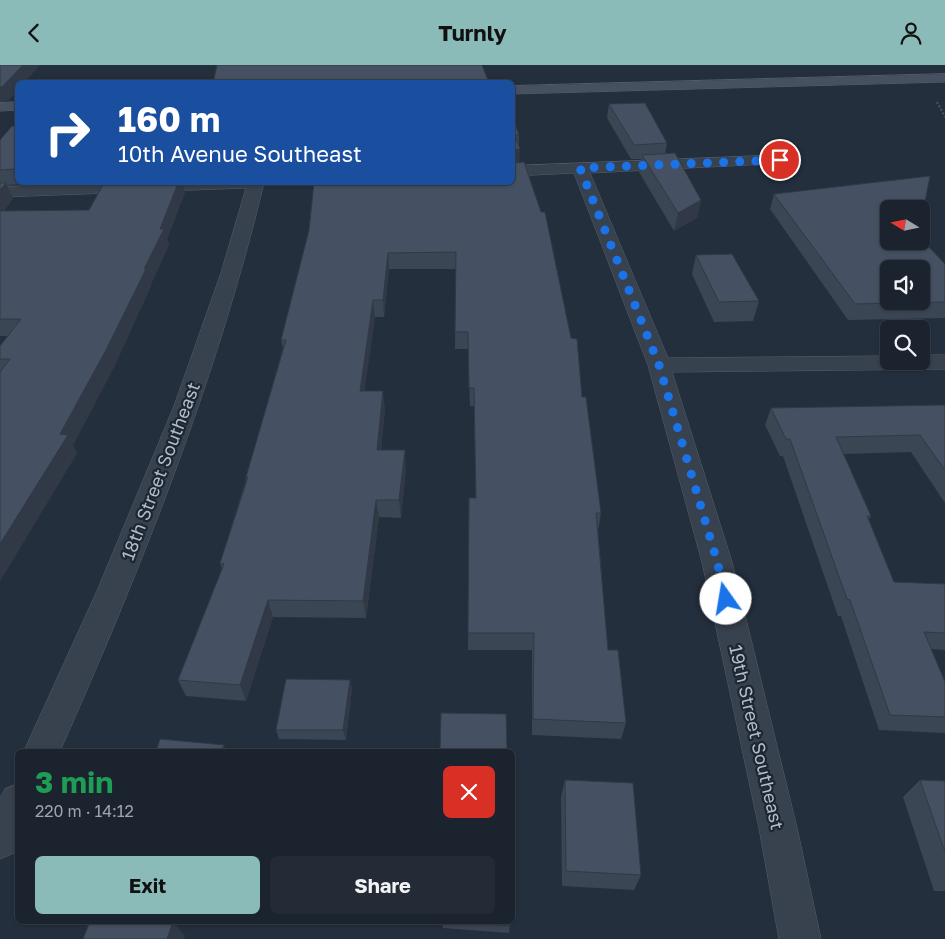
<!DOCTYPE html>
<html lang="en">
<head>
<meta charset="utf-8">
<style>
	body { margin:0; font-family:"Golos Text",sans-serif; background:#242b36; color:#f1f3f6; height:100vh; display:flex; flex-direction:column; font-size:19px; white-space:nowrap }
	* { box-sizing:border-box; margin:0 }
	p { font-size:16px; color:#a0a4aa }
	.icon { flex:none; width:28px; height:28px; fill:none; stroke:currentColor; stroke-width:2; stroke-linecap:round; stroke-linejoin:round }
	.map { position:relative; flex:1; overflow:hidden }
	.sheet { position:absolute; left:15px; top:684px; width:500px; height:175px; display:flex; flex-direction:column; background:#1b232e; border-radius:8px; box-shadow:0 1px 4px #0004,0 0 0 1px #39404a }
	.sheet>* { flex:none }
	.hud { position:absolute; left:15px; top:15px; width:500px; height:105px; border-radius:8px; box-shadow:0 1px 4px #0004,0 0 0 1px #39404a; background:#1a4fa0; color:#fff; overflow:hidden }
	.needle { width:32px; rotate:280deg }
	.buttons { position:absolute; left:880px; top:135px; display:grid; gap:10px }
	.buttons a { display:grid; place-items:center; width:50px; height:50px; border-radius:8px; background:#1b232e; box-shadow:0 1px 4px #0004,0 0 0 1px #39404a; font-size:25px }
	.pin { position:absolute; display:grid; place-items:center; width:42px; height:42px; color:#fff; margin:-21px; border:2px solid #fff; border-radius:50%; box-shadow:0 1px 5px #0007 }
	.me { position:absolute; width:55px; margin:-28px; rotate:347deg; stroke-linejoin:round; filter:drop-shadow(0 0 4px #0008) }
	.turn { display:flex; align-items:center; gap:18px; height:105px; padding:0 20px; font-size:22px }
	.turn .icon { width:65px; height:65px; stroke-width:2.5 }
	.turn b { display:block; font-size:35px; line-height:42px }
	.round { display:grid; place-items:center; flex:none; width:52px; height:52px; border-radius:8px; background:#242b36 }
	.head { display:flex; align-items:center; justify-content:space-between; height:85px; padding:0 20px }
	h1 { font-size:30px; font-weight:700; line-height:38px; color:#1e9e55 }
	.button { display:flex; gap:10px; margin-top:auto; padding:10px 20px }
	.button a { flex:1; height:58px; border-radius:8px; background:#8bbbb9; color:#111; font-size:20px; font-weight:700; line-height:58px; text-align:center }
	.button a+a { background:#242b36; color:#f1f3f6 }
	header { display:flex; justify-content:space-between; align-items:center; height:65px; padding:0 20px; background:#8bbbb9; color:#111; font-size:22px; font-weight:700 }
	.map>svg:first-child { display:block }
	.lines { fill:none; stroke-linecap:round; stroke-linejoin:round }
	.street-casing { stroke:#565f6c; stroke-width:1 }
	.secondary-casing { stroke:#565f6c; stroke-width:1 }
	.path { stroke:#44595c; stroke-width:2; stroke-dasharray:2 2; stroke-linecap:butt }
	.street { fill:#38414e; fill-rule:evenodd }
	.secondary { fill:#465061; fill-rule:evenodd }
	.wall { fill:#3b4654 }
	.shaded-wall { fill:#303945 }
	.building { fill:#455162; stroke:#303945; fill-rule:evenodd }
	.route { stroke:#1a73e8; stroke-width:9; stroke-dasharray:0 16.2 }
	.labels { text-anchor:middle; dominant-baseline:central; stroke-width:4.5; stroke-linejoin:round; paint-order:stroke }
	.street-label { font-size:18px; fill:#b4bcc9; stroke:#1d2633 }
</style>
</head>
<body>
<header><svg class="icon" aria-label="back" viewBox="0 0 24 24"><path d="M15 5l-7 7 7 7"/></svg>Turnly<svg class="icon" aria-label="person" viewBox="0 0 24 24"><circle cx="12" cy="8" r="4"/><path d="M4 21q1-7 8-7t8 7"/></svg></header>
<div class="map">
<svg width="945" height="874" viewBox="0 0 945 874">
	<rect width="100%" height="100%" fill="#242f3e"/>
	<g class="lines">
		<defs>
			<path id="street" d="M780,90L786,92L788,95L786,98L590,108L668,293L889,291V296H921V290H945V304L672,307L732,497L797,763L821,874H779L759,763L702,497L648,300L574,108L512,111V101Z
				M128,118H266L263,122C216,316 141,504 60,686H24L97,526L174,341L221,208L246,123L0,132V122Z
				M18,719V780L14,788L0,794V733L5,724Z"/>
			<path id="secondary" d="M945,9V17L512,29V21Z
				M18,37V45L0,46V38Z"/>
		</defs>
		<!-- street casing -->
		<use href="#street" class="street-casing"/>
		<!-- secondary casing -->
		<use href="#secondary" class="secondary-casing"/>
		<!-- path -->
		<path class="path" d="M937,37L945,52"/>
		<!-- street -->
		<use href="#street" class="street"/>
		<!-- secondary -->
		<use href="#secondary" class="secondary"/>
	</g>
	<!-- wall -->
	<path class="wall" d="M609,39L667,78L665,89L701,135L697,153L674,166L639,107L641,94H631L607,53Z
		M512,49L519,70V98L582,332L601,448L598,466L608,585L626,658L621,674L532,670V585H468L469,433H476L474,341H470L468,284H455L456,204H389L384,252H375L364,326L385,343L381,385L406,403L401,453L379,452L366,553L273,552L246,636L186,631L178,615L222,504L220,498L246,415V412L283,283L281,275L309,165Z
		M18,61V118H24L23,119L7,120L13,133L4,146L89,145L185,127L167,174L169,180L151,219V221L114,302L73,380L77,388L0,516V281L8,271H0V75Z
		M774,129L889,176H907L905,180L945,199V253L848,255L770,144Z
		M696,190L759,236L753,256L714,257L692,209Z
		M945,340V438L911,387L843,389L871,451L869,454L894,517L945,519V585L931,584L945,617V668L879,665L841,551H838L783,391H780L765,360L771,343Z
		M350,615L352,624L346,675L279,674L276,665Z
		M565,715L641,810L634,825L562,821L561,732Z
		M920,715L945,716V826H934L903,732Z
		M443,856H510L509,868L443,863Z"/>
	<!-- shaded-wall -->
	<path class="shaded-wall" d="M23,0H40L24,18H18V25L8,36L0,37V22Z
		M520,84L519,99L512,100V85Z
		M6,118L13,133L0,151V125Z
		M178,118H182L185,127L167,174L169,180L151,219V221L114,302L73,380L77,388L0,516V479L60,369L144,204Z
		M701,135L697,153L674,166L678,148Z
		M893,176H907L906,179L883,195L889,179Z
		M388,188L389,204L384,252L383,235Z
		M373,235L375,252L362,344L360,326Z
		M383,326L385,343L379,402L377,385Z
		M405,385L406,403L401,453L399,435Z
		M376,435L379,452L366,553L363,536Z
		M268,535L273,552L246,636L240,620Z
		M350,615L352,624L346,675L343,665Z
		M224,680L227,686H221Z
		M173,857L185,871L184,874H167Z"/>
	<!-- building -->
	<path class="building" d="M0,0H23L2,22H0Z
		M217,0H482L489,18H213Z
		M645,38L667,78L634,80L609,39Z
		M512,49L519,70H515L520,84L512,85Z
		M12,61H18V103L16,104L0,105V75Z
		M675,88L701,135L678,148L642,90Z
		M524,97L541,147H545L571,273L577,274L582,332H586L601,448H596L608,585H618L626,658L533,654L534,568H468L469,433H476L474,323H469L468,267H455L456,187L388,188L383,235H373L360,326H383L377,385H405L399,435H376L363,536L268,535L240,620L178,615L224,499L220,498L248,412H246L286,275H281L309,165L314,118H512V98Z
		M930,111L922,152L921,144H889V176H893L889,179L929,182L945,199V237L855,239L774,129ZM889,204H921V236H889Z
		M0,118H6L0,125Z
		M104,118H178L160,164H164L144,204H146L106,285L60,369L68,370L0,479V307L10,294H0V281L21,254H0V146L89,145Z
		M732,189L759,236L719,237L696,190Z
		M945,340V405L920,370L836,372L871,451H867L894,517L945,519V568L924,567L945,617V652L890,650L850,535L847,534L790,374H786L771,343Z
		M286,614L350,615L343,665H276Z
		M441,648L506,649L507,686H440Z
		M160,674L224,680L221,686H156Z
		M565,715L633,718L641,810L566,806Z
		M920,715L945,716V787Z
		M90,856H165L173,857L167,874H83Z
		M449,856H510V861Z"/>
	<g class="lines">
		<!-- route -->
		<path class="route" d="M726,534L717,496L659,300L580,103L780,95"/>
	</g>
	<g class="labels">
		<!-- street labels -->
		<g class="street-label">
			<text transform="translate(160 406) rotate(-69)">18th Street Southeast</text>
			<text transform="translate(757 672) rotate(77)">19th Street Southeast</text>
		</g>
	</g>
</svg>
<div class="buttons">
<a><svg class="needle" viewBox="-14 -14 28 28"><path d="M0-13l5 13h-10z" fill="#e53935"/><path d="M0 13l5-13h-10z" fill="#a0a4aa"/></svg></a>
<a><svg class="icon" aria-label="sound" viewBox="0 0 24 24"><path d="M4 9h4l5-4v14l-5-4H4zM17 9q2 3 0 6"/></svg></a>
<a><svg class="icon" aria-label="search" viewBox="0 0 24 24"><circle cx="10" cy="10" r="6"/><path d="M15 15l6 6"/></svg></a>
</div>
<div class="pin" style="left:780px;top:95px;background:#d93025"><svg class="icon" aria-label="arrive" viewBox="0 0 24 24"><path d="M6 21V4h12l-3 4 3 4H6"/></svg></div>
<svg class="me" style="left:726px;top:534px" viewBox="-20 -20 40 40"><circle r="19" fill="#fff"/><path d="M0-13L10 11 0 6-10 11z" fill="#1a73e8"/></svg>
<div class="hud">
<div class="turn"><svg class="icon" aria-label="right" viewBox="0 0 24 24"><path d="M7 20v-9h11M14 6l5 5-5 5"/></svg><div><b>160 m</b>10th Avenue Southeast</div></div>
</div>
<section class="sheet">
<div class="head"><div><h1>3 min</h1><p>220 m · 14:12</p></div><a class="round" style="background:#d93025;color:#fff"><svg class="icon" aria-label="close" viewBox="0 0 24 24"><path d="M6 6l12 12M18 6L6 18"/></svg></a></div>
<div class="button"><a>Exit</a><a>Share</a></div>
</section>
</div>
</body>
</html>
